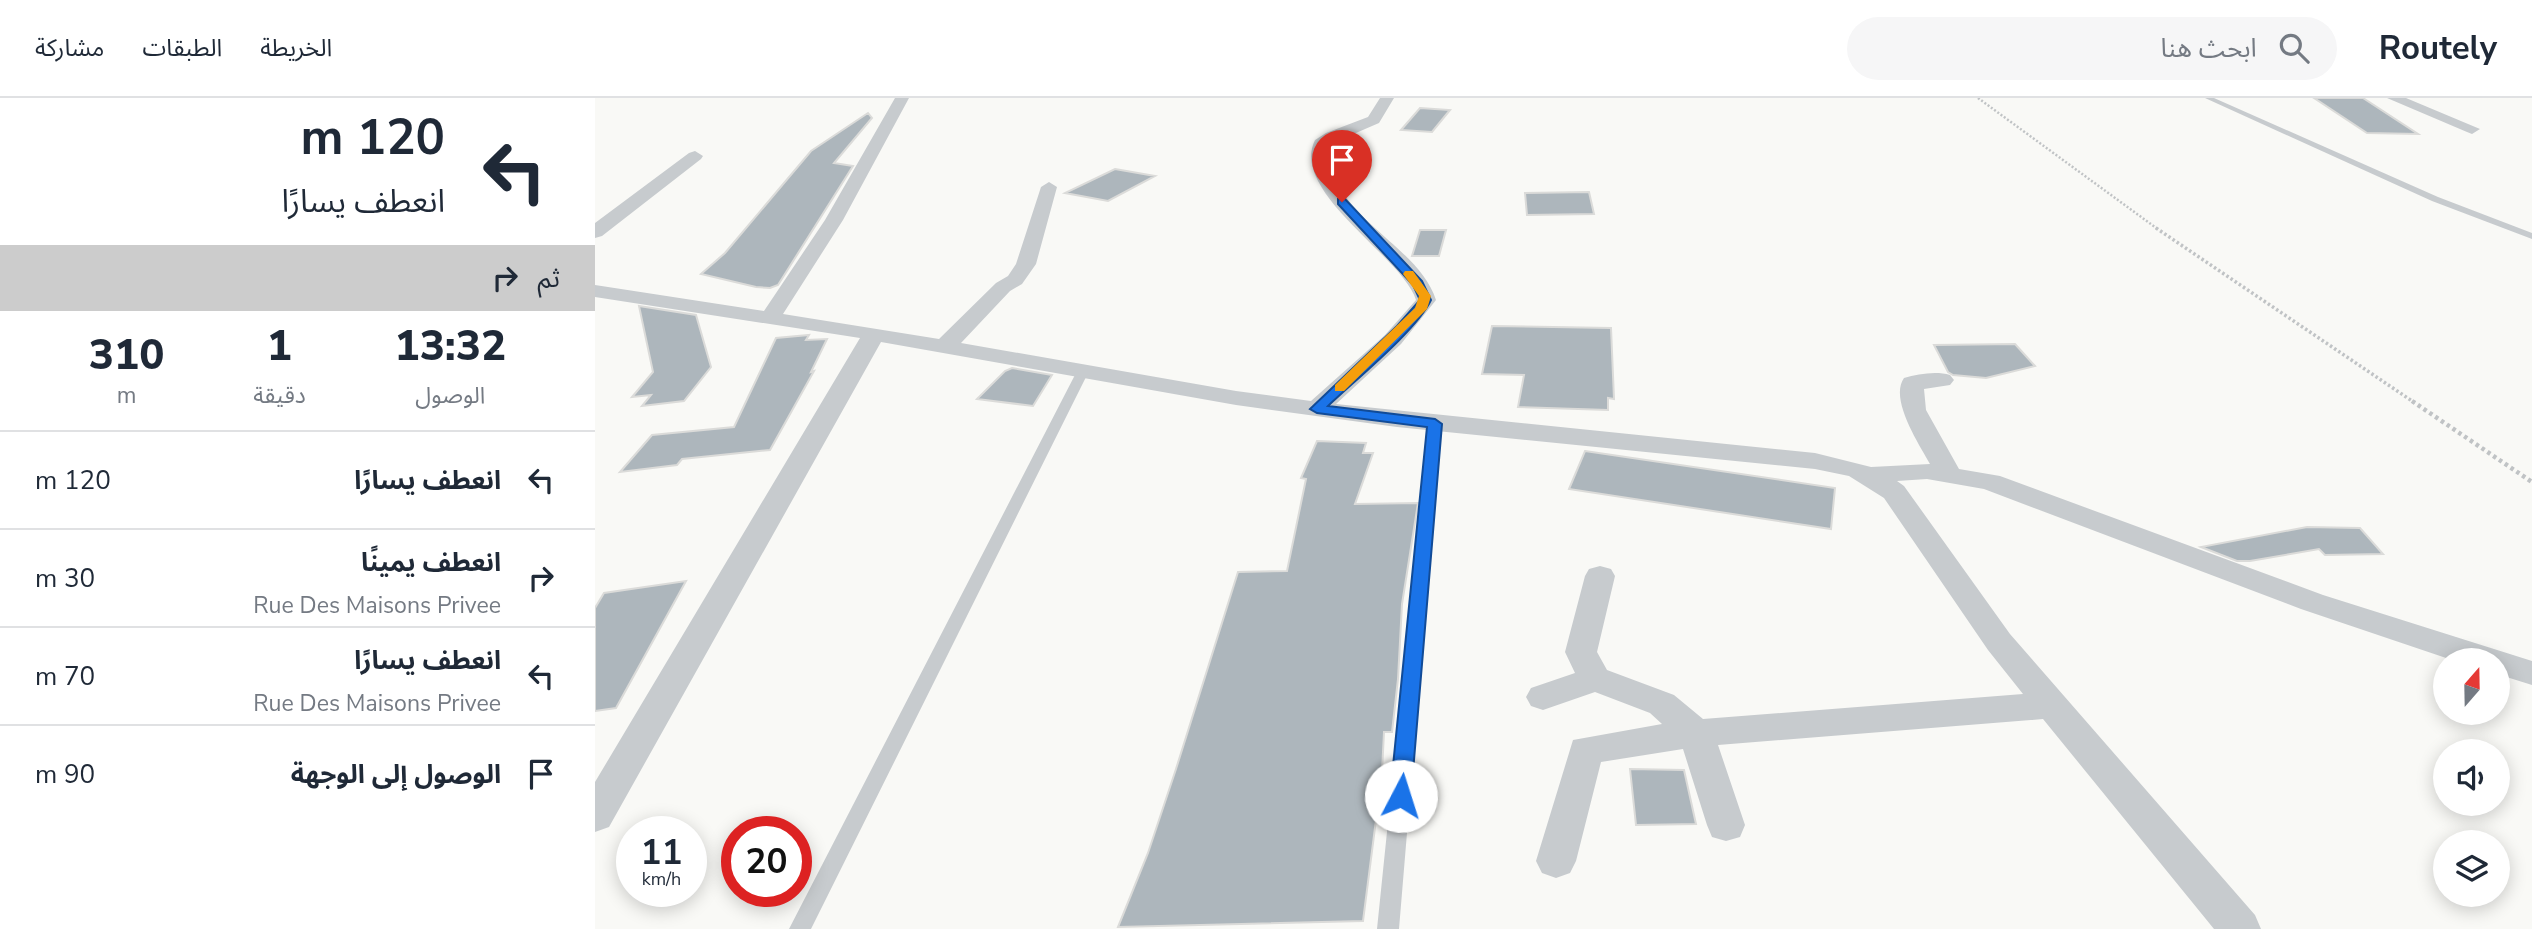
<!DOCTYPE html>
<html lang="ar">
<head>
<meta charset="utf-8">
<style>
	body { margin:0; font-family:"Nunito Sans","Noto Sans Arabic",sans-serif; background:#f6f6f7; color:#1f2937; direction:rtl; height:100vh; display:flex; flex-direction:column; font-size:26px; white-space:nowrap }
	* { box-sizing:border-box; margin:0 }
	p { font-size:23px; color:#747a83 }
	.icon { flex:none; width:38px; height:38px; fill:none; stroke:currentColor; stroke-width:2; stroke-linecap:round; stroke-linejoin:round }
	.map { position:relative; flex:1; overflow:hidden; direction:ltr }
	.drawer { display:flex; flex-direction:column; background:#fff; width:595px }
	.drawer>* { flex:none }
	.banner { background:#fff; color:#1f2937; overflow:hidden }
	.needle { width:46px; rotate:20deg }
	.controls { position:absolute; left:1838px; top:550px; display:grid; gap:14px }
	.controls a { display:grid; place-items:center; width:77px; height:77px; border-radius:50%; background:#fff; box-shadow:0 4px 18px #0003; font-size:35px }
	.speed { position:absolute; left:21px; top:718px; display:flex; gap:14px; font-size:35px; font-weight:700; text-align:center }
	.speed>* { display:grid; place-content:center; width:91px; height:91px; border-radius:50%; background:#fff; box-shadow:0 4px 18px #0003; line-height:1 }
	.speed small { font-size:18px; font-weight:400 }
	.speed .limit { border:10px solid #d22; background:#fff; color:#111 }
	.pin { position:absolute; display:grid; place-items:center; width:60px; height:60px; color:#fff; margin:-72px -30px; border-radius:50% 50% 50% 0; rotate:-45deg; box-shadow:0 0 7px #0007 }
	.pin .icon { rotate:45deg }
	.me { position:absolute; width:77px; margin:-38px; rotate:5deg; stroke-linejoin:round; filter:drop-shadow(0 0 5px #0008) }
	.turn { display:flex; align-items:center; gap:24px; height:147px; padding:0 35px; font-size:32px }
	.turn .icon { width:91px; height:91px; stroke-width:2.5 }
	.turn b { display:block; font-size:49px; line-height:60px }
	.then { display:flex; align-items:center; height:66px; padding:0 35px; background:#0003; gap:14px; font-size:26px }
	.eta { display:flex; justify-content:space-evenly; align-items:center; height:119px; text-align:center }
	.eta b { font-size:42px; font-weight:800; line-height:49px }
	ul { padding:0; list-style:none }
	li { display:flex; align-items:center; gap:21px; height:98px; padding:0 35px; border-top:2px solid #e0e1e3 }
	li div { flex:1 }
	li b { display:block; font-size:26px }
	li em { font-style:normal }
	header { display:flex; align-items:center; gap:42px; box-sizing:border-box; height:98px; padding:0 35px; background:#fff; border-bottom:2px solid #e0e1e3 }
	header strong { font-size:33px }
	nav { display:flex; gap:38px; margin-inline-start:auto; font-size:24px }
	.search { width:490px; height:63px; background:#f6f6f7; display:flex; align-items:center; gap:18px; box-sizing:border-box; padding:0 24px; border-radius:38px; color:#747a83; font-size:26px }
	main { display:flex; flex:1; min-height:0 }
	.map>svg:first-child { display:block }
	.building { fill:#adb6bc; stroke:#dbdbd9; stroke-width:2 }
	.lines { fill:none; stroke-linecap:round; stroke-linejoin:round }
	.path-far2 { stroke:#c0c3c5; stroke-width:2.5; stroke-dasharray:2 2; stroke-linecap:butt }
	.path-far1 { stroke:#c0c3c5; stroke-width:3.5; stroke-dasharray:2.5 2.5; stroke-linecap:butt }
	.path { stroke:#c0c3c5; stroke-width:4.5; stroke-dasharray:3.5 3.5; stroke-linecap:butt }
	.lane { fill:#c7cbce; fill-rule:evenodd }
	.street { fill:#c7cbce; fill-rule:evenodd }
	.route { fill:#1a73e8; stroke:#114b97; stroke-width:2 }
	.slow { fill:#f59e0b }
</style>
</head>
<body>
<header>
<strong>Routely</strong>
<div class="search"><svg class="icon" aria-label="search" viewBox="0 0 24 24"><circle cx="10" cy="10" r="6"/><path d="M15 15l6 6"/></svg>ابحث هنا</div>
<nav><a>الخريطة</a><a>الطبقات</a><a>مشاركة</a></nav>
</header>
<main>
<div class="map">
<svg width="1937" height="831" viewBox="0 0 1937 831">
	<rect width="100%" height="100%" fill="#f9f9f6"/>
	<!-- building -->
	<path class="building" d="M1719,0H1768L1823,36L1772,35Z
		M825,10L855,12L837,34L806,32Z
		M273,15L277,20L239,65L258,68L183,187L175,190L161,189L106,176L130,155L216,53Z
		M520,71L560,78L513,103L470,95Z
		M994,94L999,116L932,117L930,95Z
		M825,132H851L844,158H817Z
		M44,208L101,217L116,269L89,303L47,308L56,297L37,299L58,274Z
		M897,228L1016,230L1019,301L1013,300V312L923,309L929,277L887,276Z
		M214,237L211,242L232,241L216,274L219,273L175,352L87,361L82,367L25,374L57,337L139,329L181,240Z
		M1420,246L1440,268L1391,280L1358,277L1353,274L1339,247Z
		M417,270L457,277L438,308L382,301L410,273Z
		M722,343L771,345L768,355H778L760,406L823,405L807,506L803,581L797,634H789L785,714H782L768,823L523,829L553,755L581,671L643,474L692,473L711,381L706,380Z
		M990,353L1240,390L1236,431L974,391Z
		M1712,429L1765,430L1788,456L1730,457L1724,451L1655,463H1642L1606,449Z
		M91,483L21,610L0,613V510L9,495Z
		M1035,671L1089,672L1101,726L1041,727Z"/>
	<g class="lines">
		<!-- path-far2 -->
		<path class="path-far2" d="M1383,0L1564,132"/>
		<!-- path-far1 -->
		<path class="path-far1" d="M1561,130L1820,305"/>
		<!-- path -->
		<path class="path" d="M1817,303L1937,384"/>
		<!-- lane -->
		<path class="lane" d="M1610,0H1619L1843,99L1937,135V141L1837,103Z
			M488,270L494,273L216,831H194L482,273Z
			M840,322L846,326L804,831H782L834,326Z"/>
		<!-- street -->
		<path class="street" d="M300,0H314L248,122L188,216L344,241L401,185L413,178L421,166L446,89L454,84L462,89L441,166L427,186L415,193L366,245L641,293L716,303L790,237L821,202C808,159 694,94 720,42L731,35L773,19L785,0H799L784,25L733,47C733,119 823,145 841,202L806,246L741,306L1220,355L1276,369L1335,366C1324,346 1294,301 1309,280C1323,276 1341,273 1355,277L1359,282L1355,287L1329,291L1331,312L1364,371L1405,378L1728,497L1937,563V587L1902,576V562H1857L1706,511L1389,391L1332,381L1302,383L1309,388L1415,536L1660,817L1666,831H1619L1448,621L1123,647L1150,727L1145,739L1131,743L1117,739L1112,727L1088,651L1006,664L981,763L975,775L961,780L947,775L941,763L978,642L1067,626L1055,615L1000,594L948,612L936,608L931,599L936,590L980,575L970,554L990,478L994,471L1005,468L1016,471L1020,478L1002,554L1012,572L1079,597L1108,621L1428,596L1393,552L1289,400L1254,378L1220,371L802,329L641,307L286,244L14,729L0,734V684L265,240L0,199V187L169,213L230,122Z
			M1792,0H1811L1885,31L1877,36L1872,34Z
			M100,53L108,58L106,61L7,138L0,140V125L94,55Z"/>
	</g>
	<!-- route -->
	<path class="route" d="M743,101H750L827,183L836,202C821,233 760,282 733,308L840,321L847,326L816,698L813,704L806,707L798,704L795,698L832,329L722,315L715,311L802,228L825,202L818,187L743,106Z"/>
	<!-- slow -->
	<path class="slow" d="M810,173H818L836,198L832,211L749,293H740V287L820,210L824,198L808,176Z"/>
</svg>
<div class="controls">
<a><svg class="needle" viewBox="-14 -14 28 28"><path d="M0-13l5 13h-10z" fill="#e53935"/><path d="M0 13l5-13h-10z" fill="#747a83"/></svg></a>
<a><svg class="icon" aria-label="sound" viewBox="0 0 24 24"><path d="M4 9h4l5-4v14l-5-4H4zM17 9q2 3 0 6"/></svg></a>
<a><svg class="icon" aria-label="layers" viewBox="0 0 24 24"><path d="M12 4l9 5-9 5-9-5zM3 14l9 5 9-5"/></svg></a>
</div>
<div class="speed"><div>11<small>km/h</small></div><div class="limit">20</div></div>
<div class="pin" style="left:747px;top:104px;background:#d93025"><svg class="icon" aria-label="arrive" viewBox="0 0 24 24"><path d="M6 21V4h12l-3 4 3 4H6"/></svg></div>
<svg class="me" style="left:806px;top:698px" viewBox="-20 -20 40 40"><circle r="19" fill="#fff"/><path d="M0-13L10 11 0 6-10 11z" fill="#1a73e8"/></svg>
</div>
<section class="drawer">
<div class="banner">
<div class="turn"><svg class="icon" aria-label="left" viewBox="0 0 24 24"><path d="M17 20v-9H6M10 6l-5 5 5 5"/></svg><div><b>120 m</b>انعطف يسارًا</div></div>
<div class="then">ثم<svg class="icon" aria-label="right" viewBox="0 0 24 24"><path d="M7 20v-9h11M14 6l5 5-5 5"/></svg></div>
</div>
<div class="eta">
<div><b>13:32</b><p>الوصول</p></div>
<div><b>1</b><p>دقيقة</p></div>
<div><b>310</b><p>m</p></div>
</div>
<ul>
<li><svg class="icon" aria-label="left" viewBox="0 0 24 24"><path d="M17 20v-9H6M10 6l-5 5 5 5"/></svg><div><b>انعطف يسارًا</b></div><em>120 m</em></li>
<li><svg class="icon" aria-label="right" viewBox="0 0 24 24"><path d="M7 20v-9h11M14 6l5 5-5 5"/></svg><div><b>انعطف يمينًا</b><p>Rue Des Maisons Privee</p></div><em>30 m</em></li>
<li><svg class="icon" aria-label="left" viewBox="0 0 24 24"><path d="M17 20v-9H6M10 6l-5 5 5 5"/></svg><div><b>انعطف يسارًا</b><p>Rue Des Maisons Privee</p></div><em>70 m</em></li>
<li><svg class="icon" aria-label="arrive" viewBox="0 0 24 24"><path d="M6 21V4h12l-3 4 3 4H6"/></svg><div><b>الوصول إلى الوجهة</b></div><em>90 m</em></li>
</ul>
</section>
</main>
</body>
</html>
